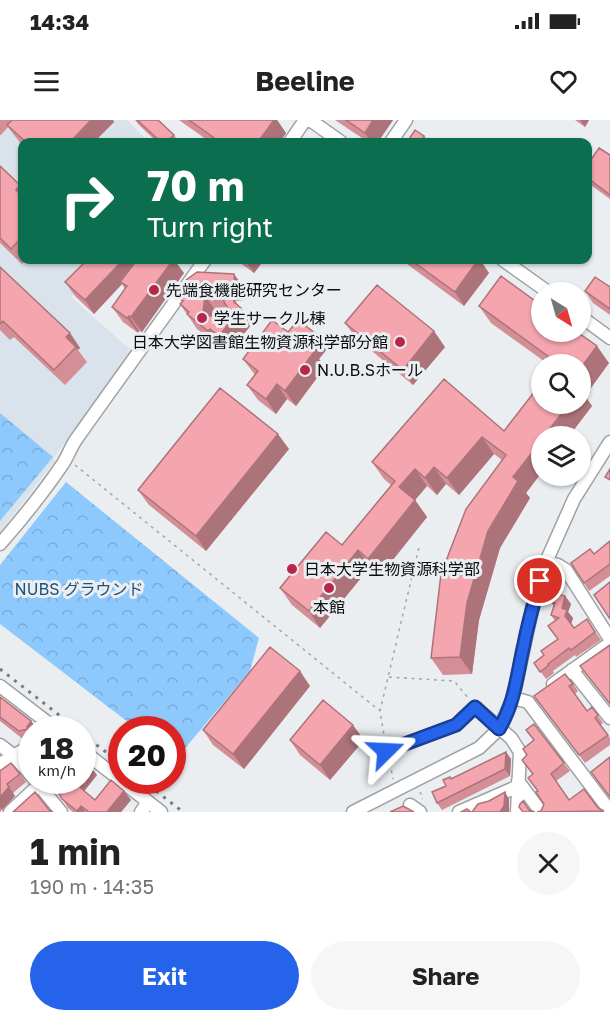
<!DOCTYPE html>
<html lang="en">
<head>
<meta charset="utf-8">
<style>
	body { margin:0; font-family:"Golos Text","Noto Sans JP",sans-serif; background:#f6f6f6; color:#222; height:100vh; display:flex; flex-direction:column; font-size:22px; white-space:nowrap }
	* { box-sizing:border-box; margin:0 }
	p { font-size:20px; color:#767676 }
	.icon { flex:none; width:33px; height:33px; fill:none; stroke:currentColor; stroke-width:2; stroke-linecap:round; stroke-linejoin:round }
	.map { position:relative; height:692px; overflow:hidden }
	.details { display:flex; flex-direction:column; background:#fff; flex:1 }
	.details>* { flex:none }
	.top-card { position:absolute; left:18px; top:18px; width:574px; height:126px; border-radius:12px; box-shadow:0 2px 4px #0004; background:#0b6e4f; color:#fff; overflow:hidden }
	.needle { width:39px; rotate:143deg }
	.controls { position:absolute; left:531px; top:162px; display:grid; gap:12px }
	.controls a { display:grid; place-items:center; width:60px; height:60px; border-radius:50%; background:#fff; box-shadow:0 2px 4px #0004; font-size:30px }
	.speed { position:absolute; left:18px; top:596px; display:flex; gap:12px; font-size:30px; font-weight:700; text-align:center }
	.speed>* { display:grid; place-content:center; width:78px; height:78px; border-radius:50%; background:#fff; box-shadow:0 2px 4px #0004; line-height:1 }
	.speed small { font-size:15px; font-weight:400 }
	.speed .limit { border:9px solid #d22; background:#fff; color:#111 }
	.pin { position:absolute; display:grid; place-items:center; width:51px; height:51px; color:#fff; margin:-26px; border:3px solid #fff; border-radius:50%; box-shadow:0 2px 6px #0007 }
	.me { position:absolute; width:66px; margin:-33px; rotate:69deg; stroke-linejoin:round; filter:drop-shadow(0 0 4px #0008) }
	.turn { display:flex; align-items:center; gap:21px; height:126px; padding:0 30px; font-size:27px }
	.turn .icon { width:78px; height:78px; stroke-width:2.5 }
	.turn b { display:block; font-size:42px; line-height:51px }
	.round { display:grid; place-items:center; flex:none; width:63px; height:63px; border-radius:32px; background:#f6f6f6 }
	.summary { display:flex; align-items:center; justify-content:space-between; height:102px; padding:0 30px }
	h1 { font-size:36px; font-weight:700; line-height:45px }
	.button { display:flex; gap:12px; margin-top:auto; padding:12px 30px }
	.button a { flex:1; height:69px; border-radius:36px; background:#2563eb; color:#fff; font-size:24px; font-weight:700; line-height:69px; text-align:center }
	.button a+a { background:#f6f6f6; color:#222 }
	.status { display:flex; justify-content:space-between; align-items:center; height:42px; padding:0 30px; background:#fff; direction:ltr }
	.status svg { height:16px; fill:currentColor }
	header { display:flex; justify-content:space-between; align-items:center; height:78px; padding:0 30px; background:#fff; font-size:27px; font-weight:700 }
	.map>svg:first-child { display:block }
	.built { fill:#dae3eb }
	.forest { fill:url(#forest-crowns) }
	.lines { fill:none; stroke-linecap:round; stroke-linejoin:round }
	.minor-casing { stroke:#9fa2a5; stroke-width:15 }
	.path { stroke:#a4a6a9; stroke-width:1.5; stroke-dasharray:3 4.5; stroke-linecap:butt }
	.minor { stroke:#fff; stroke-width:12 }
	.rail { stroke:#787b7d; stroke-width:3; stroke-dasharray:3 6; stroke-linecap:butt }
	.wall { fill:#d38e96; fill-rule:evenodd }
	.shaded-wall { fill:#ac747a }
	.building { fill:#f5a5ae; stroke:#ac747a; stroke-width:1.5; fill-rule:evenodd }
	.route-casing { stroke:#184099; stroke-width:15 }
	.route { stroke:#2563eb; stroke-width:10 }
	.poi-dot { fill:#b8274b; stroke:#ebeef1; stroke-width:2 }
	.labels { text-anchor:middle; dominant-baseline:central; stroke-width:6; stroke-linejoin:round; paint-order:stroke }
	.poi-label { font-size:16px; fill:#0b0d0e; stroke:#ebeef1; text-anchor:start }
	.park-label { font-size:16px; fill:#1c517b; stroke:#ebeef1 }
</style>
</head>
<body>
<div class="status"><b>14:34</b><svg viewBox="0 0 49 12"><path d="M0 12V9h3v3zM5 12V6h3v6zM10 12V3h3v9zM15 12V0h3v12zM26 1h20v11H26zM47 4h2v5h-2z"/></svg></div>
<header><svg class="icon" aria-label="menu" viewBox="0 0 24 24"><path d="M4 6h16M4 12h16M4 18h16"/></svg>Beeline<svg class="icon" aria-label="heart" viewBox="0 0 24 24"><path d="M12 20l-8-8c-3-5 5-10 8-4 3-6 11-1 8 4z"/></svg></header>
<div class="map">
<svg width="610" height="692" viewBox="0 0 610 692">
	<defs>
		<pattern id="forest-crowns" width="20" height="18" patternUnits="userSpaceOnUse" patternTransform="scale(1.5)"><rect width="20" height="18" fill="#8ec9fe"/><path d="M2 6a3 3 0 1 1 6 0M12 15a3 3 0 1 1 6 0" fill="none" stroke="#79abd8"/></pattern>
	</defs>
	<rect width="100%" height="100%" fill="#ebeef1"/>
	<!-- built -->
	<path class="built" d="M0,0H127L149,22H22V140H107L71,177L134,233L68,324L65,323L53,338L55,341L0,412Z"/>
	<!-- forest -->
	<path class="forest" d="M0,293L53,337L0,401Z
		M66,362L259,518L250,551L176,639L173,637L172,609H137L0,504V445Z"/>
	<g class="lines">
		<defs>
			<path id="minor" d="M310,0L341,22
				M290,22L305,0
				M391,22L406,0
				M503,140L548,172
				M580,196L610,218
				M0,424C22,399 43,373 62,345C67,338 70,329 75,321C118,260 162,200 205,140
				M546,442L558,445L566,450L610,519
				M572,550L610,598
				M553,564L610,523
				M0,566L56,609
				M513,578L528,582L610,691
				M0,625L13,635L32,656
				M82,630L161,692
				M386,631L456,605L475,587L511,618L520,632L517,692
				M0,644L32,625
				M35,660L61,692
				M518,661L541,692
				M410,685L420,692
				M10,692L39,665
				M141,692L148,682
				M353,692L479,628L499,609L513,578L534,480L546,442L574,379L610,322
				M459,692L521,665"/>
		</defs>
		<!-- minor casing -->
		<use href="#minor" class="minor-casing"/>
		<!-- path -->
		<path class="path" d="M75,345L380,591
			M389,557L454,561L469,579
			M385,621L380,591L419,427
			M390,643L393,659
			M420,672L423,678L422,679"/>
		<!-- minor -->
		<use href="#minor" class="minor"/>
		<!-- rail -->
		<path class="rail" d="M0,549L77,609
			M82,614L122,644
			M142,660L183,692"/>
	</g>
	<!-- wall -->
	<path class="wall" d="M0,0H113L114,2L94,22H22V25L18,20L8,7L1,15H0Z
		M135,0H158L174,15L179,22H157L139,5Z
		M179,0H277L286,13L280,22H210Z
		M335,0H393L378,22H368Z
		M575,0H589L585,7Z
		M610,35V79L588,63V44Z
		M0,46L20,65L22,69V140H26L22,144L0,123Z
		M87,140H174L184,153L142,212L139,211L138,213L123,202L112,187L125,169L122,164L94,194L75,176L65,162Z
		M236,140H264L254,153Z
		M404,140H480L489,153L464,186L407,144Z
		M0,147L70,213L80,228L78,230L87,242L65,265L14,217L10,220L0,210Z
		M197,152L245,169V180L235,181L252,204L230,231L221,224L219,226L197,209L180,184L182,182L178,177ZM227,187L217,196H215L216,191L220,188Z
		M610,167V195L593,183L585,171Z
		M479,186L609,243L585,276L592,286L526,373L530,378L500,428L479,500L472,554L443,555L431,538L502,340L494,334L459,375L446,364L437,375L427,366L415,380L427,397L380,456L370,447L320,508L292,485L280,468L342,425L391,365L384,359L372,342L504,311L580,244H548L491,203Z
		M345,203L445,227L413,265L356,218Z
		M288,212L316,214L327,229L319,239L325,247L296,286L287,279L276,294L258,280L247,265L255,255L243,239Z
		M289,329L206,431L149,385L138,370Z
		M610,421V456L589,471L584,463L594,434Z
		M565,476L571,484L568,492L573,498L571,504L574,508L587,499L601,520L576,537L575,535L553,551L554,553L546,559L534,543L544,535L558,519L555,501L551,495L554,487L551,482Z
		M573,564L578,571L575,574L587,591L592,587L603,603L601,605L610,618V625L585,643L540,584Z
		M310,566L244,649L213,625L203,610Z
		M0,577L31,601L37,609H32V618L24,620L0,601Z
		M534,604L570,651L556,661L569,680L598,688L604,692H537L541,691L544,684L538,671L527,635L534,621Z
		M290,620H364L330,660L300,635Z
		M506,632L511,639L510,656L442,690L437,683L452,659Z
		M0,651L20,654L26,662L13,673L15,676L0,692Z
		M97,655L84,671L95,680L124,671L131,680L121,692H73L68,688L60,675L46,660H82Z"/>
	<!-- shaded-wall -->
	<path class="shaded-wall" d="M91,0H113L114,2L94,22H70Z
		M274,0H277L286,13L280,22H258Z
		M373,0H393L378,22H371L365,13Z
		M580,0H589L585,7Z
		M424,16L429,22H420Z
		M123,140H145L120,162L122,164L94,194L85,180Z
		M173,140H174L184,153L142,212L131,197Z
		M245,140H264L254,153Z
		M478,140H480L489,153L464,186L455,172Z
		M234,154L245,169V180L235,165Z
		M205,176L216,191L213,208L203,193Z
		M233,178L252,204L230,231L219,216L234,182Z
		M129,196L139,211L138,213L127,198Z
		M210,209L221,224L219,226L208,211Z
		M434,211L445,227L413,265L403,250Z
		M70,213L80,228L78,230L66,217Z
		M316,214L327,229L319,239L325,247L296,286L285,271L307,226Z
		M597,226L609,243L585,276L592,286L569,316H544L569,284H580V249Z
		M277,264L287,279L276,294L266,279Z
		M278,314L289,329L206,431L196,416Z
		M482,317L494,334L459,375L447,358Z
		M542,320V352L526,373L530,378L500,428L479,500L472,554L460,537L467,483L488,411L513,357Z
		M434,347L446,364L437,375L425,358Z
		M415,349L427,366L415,380L427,397L380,456L368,439L399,367Z
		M358,430L370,447L320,508L309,491Z
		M565,476L571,484L568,492L573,498L571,504L565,496L562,488Z
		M300,551L310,566L244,649L233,634Z
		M31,601L37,609H32V613L27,607Z
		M353,605L364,620L330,660L320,645Z
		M506,632L511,639L510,656L505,649Z
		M90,646L97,655L82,674L76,664L79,660H82V656Z
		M9,667L15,676L2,690L0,687V677Z
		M124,671L131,680L121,692H107Z
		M505,672L509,679V692H500Z
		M81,686L85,692H77V691Z"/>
	<!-- building -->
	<path class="building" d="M12,0H91L70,22H26L7,5Z
		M137,0H158L174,15L166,22H161Z
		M189,0H274L258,22H220Z
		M346,0H373L365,13Z
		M415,10L424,16L420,22H407Z
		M599,28L610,35V75L588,58V44Z
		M0,46L20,65L16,70L22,76V117L11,129L0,118Z
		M87,140H123L85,180L65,162Z
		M137,140H173L131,197L129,196L127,198L112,187L127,166L120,162Z
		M411,140H478L455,172Z
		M0,147L70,213L66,217L76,227L54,250L3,201L0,204Z
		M197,152L234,154L235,165H223L233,178L234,182L241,188L219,216L210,209L208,211L187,194L189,192L180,184L183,181L178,177L186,160ZM222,172L224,182L228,188L217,196H210L203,193L205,176L209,173Z
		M501,156L542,186V212H577L597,226L580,249V244H555L556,242L479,186Z
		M595,157L610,167V189L585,171Z
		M377,165L434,211L403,250L345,203Z
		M272,200L288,212L298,200L316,214L307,226L314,232L285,271L277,264L266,279L247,265L258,251L243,239Z
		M444,259L504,311L542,262V284H569L544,316H542V320L513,357L518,361L488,411L467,483L460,537L431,538L441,454L466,389L506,335L482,317L447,358L434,347L425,358L415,349L399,367L415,380L368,439L358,430L309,491L280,468L326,412L342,425L395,361L372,342Z
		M220,268L278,314L196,416L138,370Z
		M610,349V360L605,357Z
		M610,421V444L584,463L571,443L590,429L594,434Z
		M610,462V499L594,475Z
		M553,473L565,476L562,488L567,490L565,496L574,508L587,499L595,512L571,530L569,528L548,544L549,545L540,552L534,543L544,535L541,531L558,519L548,506L559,498L551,495L555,483L551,482Z
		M610,525V584L580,546Z
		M270,527L300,551L233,634L203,610Z
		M565,554L573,564L569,566L587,591L592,587L598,595L595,598L608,615L579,635L534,576Z
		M0,577L31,601L27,607L28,609L19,611L0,597Z
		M323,580L353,605L320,645L290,620Z
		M534,604L564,643L551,654L569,680L584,669L598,688L604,691L537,692L541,691L544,684L536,672L538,671L528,658L533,654L522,640L527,635L523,629L534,620L526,610Z
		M32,621V634L25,625Z
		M506,632L505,649L437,683L432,672L446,666L443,660L450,657L451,659Z
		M610,637V677L591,652Z
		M82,640L90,646L82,656Z
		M11,643L20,654L7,664L9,667L0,677V651Z
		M48,660H79L76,664L95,680L111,660L124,671L107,692H89L81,686L77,691L62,679L57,670Z
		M35,672L49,690L53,692H13Z
		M505,672L504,686L500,692H472L478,684L489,681Z
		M523,681L529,690L535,692H523L519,687L520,684Z
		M403,686L414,692H390Z
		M467,689L471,692H460H461Z"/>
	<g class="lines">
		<defs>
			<path id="route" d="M386,631L456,605L475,587L499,609C515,583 517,554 524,524C528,503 534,482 540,461"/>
		</defs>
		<!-- route casing -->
		<use href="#route" class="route-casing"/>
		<!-- route -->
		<use href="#route" class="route"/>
	</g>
	<!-- markers -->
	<g class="poi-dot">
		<circle cx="154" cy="170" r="6"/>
		<circle cx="202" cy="198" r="6"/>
		<circle cx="400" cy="222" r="6"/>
		<circle cx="305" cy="250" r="6"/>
		<circle cx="292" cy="449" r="6"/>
		<circle cx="329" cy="468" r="6"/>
	</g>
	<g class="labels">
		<!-- poi labels -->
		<g class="poi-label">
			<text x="166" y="170">先端食機能研究センター</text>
			<text x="214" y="198">学生サークル棟</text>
			<text x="388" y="222" text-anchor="end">日本大学図書館生物資源科学部分館</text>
			<text x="317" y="250">N.U.B.Sホール</text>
			<text x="304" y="449">日本大学生物資源科学部</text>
			<text x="329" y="487" text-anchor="middle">本館</text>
		</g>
		<!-- park labels -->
		<g class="park-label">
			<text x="79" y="469">NUBS グラウンド</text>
		</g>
	</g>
</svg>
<div class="controls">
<a><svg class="needle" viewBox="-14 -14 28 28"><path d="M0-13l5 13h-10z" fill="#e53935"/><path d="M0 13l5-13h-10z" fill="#767676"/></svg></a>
<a><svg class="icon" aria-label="search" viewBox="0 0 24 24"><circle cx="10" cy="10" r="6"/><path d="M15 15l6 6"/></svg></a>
<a><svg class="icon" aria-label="layers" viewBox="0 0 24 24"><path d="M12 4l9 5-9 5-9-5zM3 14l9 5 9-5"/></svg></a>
</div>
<div class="speed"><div>18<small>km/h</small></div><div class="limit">20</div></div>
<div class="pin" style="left:540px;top:461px;background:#d93025"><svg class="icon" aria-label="arrive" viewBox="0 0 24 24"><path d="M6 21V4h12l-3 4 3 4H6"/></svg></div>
<svg class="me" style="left:386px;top:631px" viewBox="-20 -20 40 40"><path d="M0-17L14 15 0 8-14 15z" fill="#2563eb" stroke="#fff" stroke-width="4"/></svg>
<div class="top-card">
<div class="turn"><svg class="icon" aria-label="right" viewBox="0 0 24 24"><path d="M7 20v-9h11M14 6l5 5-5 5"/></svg><div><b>70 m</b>Turn right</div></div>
</div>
</div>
<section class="details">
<div class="summary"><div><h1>1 min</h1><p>190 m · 14:35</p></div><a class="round"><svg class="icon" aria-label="close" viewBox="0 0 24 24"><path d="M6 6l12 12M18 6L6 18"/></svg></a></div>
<div class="button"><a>Exit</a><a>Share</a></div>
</section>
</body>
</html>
